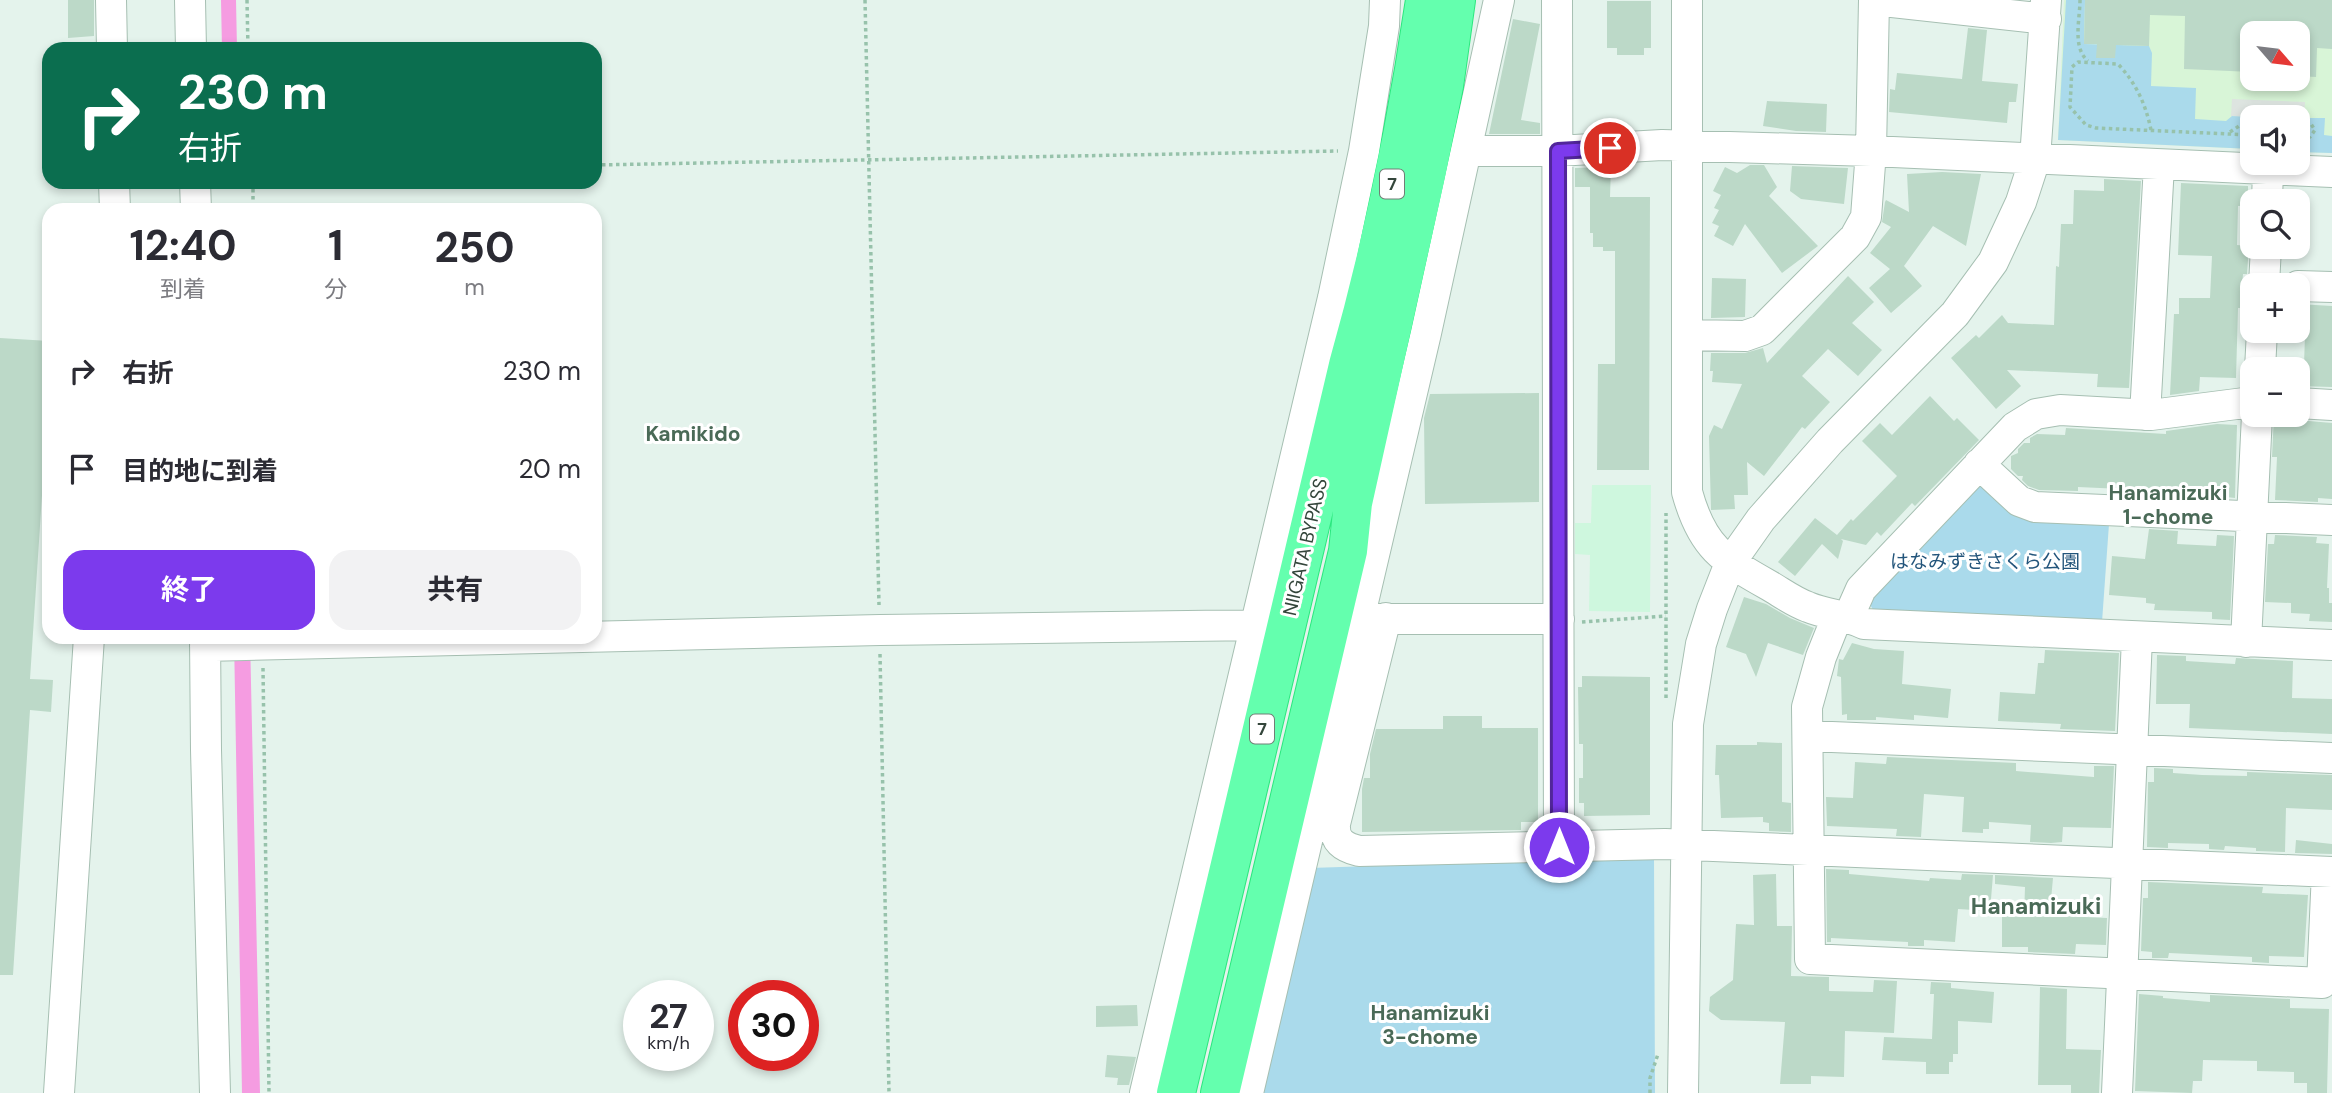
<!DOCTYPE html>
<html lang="ja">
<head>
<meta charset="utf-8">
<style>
	body { margin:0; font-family:"DM Sans","Noto Sans JP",sans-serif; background:#f2f2f3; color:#2b2b33; height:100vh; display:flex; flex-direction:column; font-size:26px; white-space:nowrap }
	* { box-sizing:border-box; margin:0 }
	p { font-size:23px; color:#7c7c81 }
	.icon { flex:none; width:38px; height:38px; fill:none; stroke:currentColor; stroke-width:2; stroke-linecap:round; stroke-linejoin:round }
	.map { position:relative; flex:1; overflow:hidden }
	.panel { position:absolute; left:42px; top:203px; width:560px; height:441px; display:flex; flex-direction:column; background:#fff; border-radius:21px; box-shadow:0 4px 10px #0003 }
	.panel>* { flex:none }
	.top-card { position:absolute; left:42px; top:42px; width:560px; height:147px; border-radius:21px; box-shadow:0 4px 10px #0003; background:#0b6e4f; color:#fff; overflow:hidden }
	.needle { width:46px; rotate:118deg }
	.fabs { position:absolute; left:2240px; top:21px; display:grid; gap:14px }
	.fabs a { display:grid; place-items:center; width:70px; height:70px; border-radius:14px; background:#fff; box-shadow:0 4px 10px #0003; font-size:35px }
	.speed { position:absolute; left:623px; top:980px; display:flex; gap:14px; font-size:35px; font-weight:700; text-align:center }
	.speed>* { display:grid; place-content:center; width:91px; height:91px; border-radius:50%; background:#fff; box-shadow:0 4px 10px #0003; line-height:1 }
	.speed small { font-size:18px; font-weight:400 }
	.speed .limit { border:10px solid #d22; background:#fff; color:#111 }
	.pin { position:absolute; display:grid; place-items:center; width:60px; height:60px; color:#fff; margin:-30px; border:4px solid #fff; border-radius:50%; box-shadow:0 2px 7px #0007 }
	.me { position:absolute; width:77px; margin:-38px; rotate:0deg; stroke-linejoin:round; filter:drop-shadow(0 0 5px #0008) }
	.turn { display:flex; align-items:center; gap:24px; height:147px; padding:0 21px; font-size:32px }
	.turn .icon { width:91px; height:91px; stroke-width:2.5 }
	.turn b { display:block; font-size:49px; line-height:60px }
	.eta { display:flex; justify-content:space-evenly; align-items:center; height:119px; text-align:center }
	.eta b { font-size:42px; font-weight:700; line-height:49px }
	.primary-button { display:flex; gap:14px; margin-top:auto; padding:14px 21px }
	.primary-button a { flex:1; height:80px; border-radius:21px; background:#7c3aed; color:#fff; font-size:28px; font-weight:700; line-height:80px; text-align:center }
	.primary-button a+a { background:#f2f2f3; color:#2b2b33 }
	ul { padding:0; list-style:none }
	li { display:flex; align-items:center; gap:21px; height:98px; padding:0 21px }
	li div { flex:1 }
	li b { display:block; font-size:26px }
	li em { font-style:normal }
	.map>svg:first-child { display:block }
	.commercial { fill:#cef7de }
	.medical { fill:#d8f5d7; fill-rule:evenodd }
	.green { fill:#aadaeb }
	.parking { fill:#dde4e0 }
	.water { fill:#f59ce1 }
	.building { fill:#bcd9c8 }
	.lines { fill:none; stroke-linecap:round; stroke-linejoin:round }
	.minor-casing { stroke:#a6bfb2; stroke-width:32 }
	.highway-casing { stroke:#2be77e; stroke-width:40 }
	.path { stroke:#97c2ab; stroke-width:3.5; stroke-dasharray:3.5 3.5; stroke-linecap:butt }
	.minor { stroke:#fff; stroke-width:30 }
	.highway { stroke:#64ffae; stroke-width:38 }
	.route-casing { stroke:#51269a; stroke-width:18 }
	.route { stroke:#7c3aed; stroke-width:12 }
	.labels { text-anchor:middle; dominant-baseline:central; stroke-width:6; stroke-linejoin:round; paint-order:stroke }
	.shield { fill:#fff; stroke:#717e76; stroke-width:2 }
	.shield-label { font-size:18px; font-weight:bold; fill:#34463b }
	.street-label { font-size:19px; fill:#34463b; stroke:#fff }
	.park-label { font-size:19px; fill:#23557b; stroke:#fff }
	.neighbourhood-label { font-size:21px; font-weight:bold; fill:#4a6a57; stroke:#fff }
	.quarter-label { font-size:23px; font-weight:bold; fill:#4a6a57; stroke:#fff }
</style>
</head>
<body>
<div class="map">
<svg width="2332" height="1093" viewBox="0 0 2332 1093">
	<rect width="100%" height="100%" fill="#e4f3ec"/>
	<!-- commercial -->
	<path class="commercial" d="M1592,485H1651L1650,612L1589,611L1590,555L1575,554V523H1591Z"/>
	<!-- medical -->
	<path class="medical" d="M2064,0H2332V153L2298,152V117H2252V149L2058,140ZM2252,33H2298V79H2252Z"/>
	<!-- green -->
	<path class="green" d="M2066,0H2085L2084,44L2149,46L2152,53L2151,86L2196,88L2195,119L2226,121L2232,116L2280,117H2252V149L2058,140Z
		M2298,118H2325L2324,135L2332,136V153L2298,152Z
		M1979,464L2019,501L2110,510L2101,636L1883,627L1861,589Z
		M1654,857L1655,1093H1257L1310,868Z"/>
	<!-- parking -->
	<path class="parking" d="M2232,99L2305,102L2304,119L2231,116Z"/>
	<!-- water -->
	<path class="water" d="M221,0H236L237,49H222Z
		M234,637H250L260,1093H242Z"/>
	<!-- building -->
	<path class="building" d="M68,0H94V36L68,38Z
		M2085,0H2332V49L2317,48L2316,77L2298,76V33H2252V72L2184,69L2185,16L2150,15L2149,46L2116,45L2115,58H2096L2097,44H2084Z
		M1607,1H1651V48H1644V55H1617V48H1607Z
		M1513,19L1540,24L1521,120L1540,123V134H1489Z
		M1968,28L1987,30L1982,81L2018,84L2016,102H2009L2007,123L1889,112L1890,89L1895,90L1897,73L1962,79Z
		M1767,101L1827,104L1826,132L1796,131L1763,126Z
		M1750,165H1764L1777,187L1769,196L1818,246L1782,273L1745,224L1733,246L1714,236L1719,226L1712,223L1719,210L1714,208L1721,195L1713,191L1725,167L1737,173Z
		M1792,166L1848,168L1844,204L1801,199L1790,191Z
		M1611,167L1610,197H1650L1649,470H1597L1598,364H1615V251H1603V247H1593V233H1590V187H1575V168Z
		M1942,172L1981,174L1966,246L1933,226L1904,266L1922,286L1891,313L1869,288L1890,269L1870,253L1891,227L1882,222L1885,202L1886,200L1909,212L1907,174Z
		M2104,179L2141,181L2129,388L2097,387L2098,374L2007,370L2021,386L1996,409L1951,358L1976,335L1979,338L2002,315L2008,323L2054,325L2056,266L2059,267L2061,224H2073L2074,190L2104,191Z
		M2181,183L2248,186V206H2238L2237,245L2249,246L2247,274H2243L2240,308H2238L2236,378L2200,377L2199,391L2170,395L2174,314H2179V298H2210L2212,256L2178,255Z
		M1848,276L1874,302L1852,323L1882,350L1858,376L1828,349L1802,376L1830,402L1805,429L1802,427L1764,476L1747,462L1748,495H1734L1735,509L1711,510L1709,436L1714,425L1722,429L1742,384L1712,382L1713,371H1710L1711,353H1745L1763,348L1767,363Z
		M1712,278L1746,279L1745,317L1711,318Z
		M2298,304L2332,306V387L2298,386V365H2304L2305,335H2298Z
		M0,338L49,341V388L30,679L53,680L51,712L30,710L13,975H0Z
		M1539,393V502L1425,504L1424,418L1430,394Z
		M1930,396L1954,421L1957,418L1979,440L1915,506L1912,503L1881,536L1877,532L1866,545L1841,539L1843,541L1838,559L1822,544L1795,576L1778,562L1815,518L1837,535L1851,519L1853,521L1897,476L1862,441L1880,423L1892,435Z
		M2274,415H2286L2297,420L2332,423V499L2318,498V502L2275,500L2277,457H2272Z
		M2217,424L2237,425L2235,498L2181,492L2150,491V495L2130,494L2122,493V489L2078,487V491L2039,490L2028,486L2022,480L2023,476H2018L2011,469V456L2018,453V449L2024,443H2030V438L2037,434L2065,435L2066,428L2166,434V431Z
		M2149,529L2178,531L2177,544L2216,546L2217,535L2234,536L2230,620L2212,619V612L2154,610L2155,604L2146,603V598L2109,595L2112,556L2145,559Z
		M2275,535L2317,537L2316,543L2329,544L2327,588H2329V603H2332V622L2309,621L2310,614L2291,613V603L2265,602L2268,544H2274Z
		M1744,597L1766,604L1790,618L1814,628L1803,655L1768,643L1756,677L1746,654L1726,647Z
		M1852,643L1874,649L1904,651L1902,684L1951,689L1948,718L1914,715V720L1876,717V720H1847V714L1842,715L1841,677L1837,676L1839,659L1843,660Z
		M2045,650L2119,653L2115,731L2060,729L2061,724L1998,721L2000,692L2035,694L2038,663H2044Z
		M2157,655L2186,656V661L2235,664L2236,658L2293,661L2292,698L2332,699V734L2189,728L2190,704H2156Z
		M1582,676L1650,677V815L1584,816V803H1579V778H1583V744H1579L1578,687H1582Z
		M1443,716H1482V728H1538V822H1521V830L1362,832V789L1364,778H1370V754L1376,729H1443Z
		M1757,742L1782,743V802L1791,803V832L1769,831V823L1763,822V817L1721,818L1719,775H1715L1716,745H1757Z
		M1887,757L2016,763V771L2094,777V766H2114L2111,828L2063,827L2062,842L2051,843L2030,842L2031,825L1989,822V829H1983V833L1962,832L1964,797L1924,794L1921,837L1896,836L1897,829L1827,826L1826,797L1853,798L1855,762L1886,764Z
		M2154,768L2173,769V773L2202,775L2247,776V772L2332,775V810L2286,808L2285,852L2256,851V848L2225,846L2224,850L2209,849V844L2168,843V848L2147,847L2148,782H2154Z
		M2296,840L2332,844V854L2295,853Z
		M1826,869L1849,870V874L1929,881L1930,878L1961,880L1962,874L1993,875L1990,911L1958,909L1955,942L1924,940V946H1908V942L1831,938V942H1827Z
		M1776,874L1777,926H1792L1791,976L1829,977V991L1873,992L1874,980L1897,981L1894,1033L1845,1031L1844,1077L1811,1076V1084H1780L1785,1022L1721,1020L1709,1011L1710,997L1733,980L1736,924L1754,925L1753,875Z
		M1995,875L2053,878L2051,900L2065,901L2063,916L2107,918L2106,945L2076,944L2075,954L2028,952V947H2002V916L2024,917L2025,887L1995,884Z
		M2148,882L2263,887L2262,893L2308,895L2304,957L2269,956V963L2252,962V957L2169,953L2168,958H2152V952L2141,951L2143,898H2148Z
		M1931,982L1951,983V988L1994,992L1992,1023L1958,1021V1054H1953V1062H1949V1074H1926V1062L1882,1060L1884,1037L1932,1039L1934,994H1930Z
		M2040,987L2067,989L2066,1049L2101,1050L2099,1093H2071V1085H2038Z
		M2139,994L2163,996V998L2210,1002V995L2290,999V1008L2329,1009L2327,1093H2307V1083H2294V1072L2257,1071V1061L2203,1060L2202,1081H2193L2192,1093L2135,1091Z
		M1137,1005L1138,1026L1096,1027V1006Z
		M1107,1055L1136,1057L1129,1085H1117L1118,1078L1105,1077Z"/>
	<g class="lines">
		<defs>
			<path id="minor" d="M111,0L112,49
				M190,0L191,49
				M1557,0L1559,847
				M1687,0V492C1702,547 1722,559 1770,586C1782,593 1794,602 1808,607C1827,615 1846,615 1864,624L2332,645
				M1874,0L2046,19
				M1467,151H1557L1662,145L1871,151L2332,172
				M114,182L115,210
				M195,182L196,210
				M2267,201L2268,170
				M2264,285L2266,247
				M2298,286L2332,287
				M1687,335L1745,336L1762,330L1855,237L1866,217L1871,151L1874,0
				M2260,369L2262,331
				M2298,403L2332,405
				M2145,415L2159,165
				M1979,464L2019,501L2035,507L2332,520
				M1849,616L1861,589L2015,427L2036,414L2060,410L2151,415L2252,402
				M1837,617L1821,657L1807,707L1810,959L2322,983L2327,872
				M1386,618L1335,824C1334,841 1343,847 1359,851L1665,844L2332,872
				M1367,619H1559
				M205,637L206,750L215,1093
				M2246,642L2257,415
				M205,646L880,630L1263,625
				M1808,736L2332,758
				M59,1093L89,637
				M1145,1093L1333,298L1364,151L1384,26L1385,0
				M1248,1093L1426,333L1499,0
				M1683,1093L1688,724L1701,644L1712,609L1730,563L1761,519L1830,441L1955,314L1993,262L2021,202L2035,159L2046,0
				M2117,1093L2137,638"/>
			<path id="highway" d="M1176,1093L1348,365C1382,245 1407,123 1425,0
				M1220,1093L1348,551L1353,503L1426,175L1444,86L1456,0"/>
		</defs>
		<!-- minor casing -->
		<use href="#minor" class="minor-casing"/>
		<!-- highway casing -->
		<use href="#highway" class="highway-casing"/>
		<!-- path -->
		<path class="path" d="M247,0L248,49
			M865,0L879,605
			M2080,0C2080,19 2072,48 2088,61
			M2298,122L2311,124L2315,130L2310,137H2298
			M2151,130C2146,105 2136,83 2118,64L2078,62L2072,67L2070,107L2086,125L2096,128L2252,135
			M2230,132L2248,120H2252
			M595,165L1338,151
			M253,182V210
			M1582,622L1666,616
			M880,654L889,1093
			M263,668L269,1093
			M1666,698V513
			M1650,1093V1078L1658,1054"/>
		<!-- minor -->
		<use href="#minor" class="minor"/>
		<!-- highway -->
		<use href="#highway" class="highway"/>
	</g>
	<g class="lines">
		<defs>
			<path id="route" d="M1559,847L1558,151L1610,148"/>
		</defs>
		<!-- route casing -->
		<use href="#route" class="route-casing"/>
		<!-- route -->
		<use href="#route" class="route"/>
	</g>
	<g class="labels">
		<!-- shield labels -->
		<g class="shield">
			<rect x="1380" y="169.5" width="24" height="29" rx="5"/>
			<rect x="1250" y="714.5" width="24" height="29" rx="5"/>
		</g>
		<g class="shield-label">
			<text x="1392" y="184">7</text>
			<text x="1262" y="729">7</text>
		</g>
		<!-- street labels -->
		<g class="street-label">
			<text transform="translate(1305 547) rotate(-77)">NIIGATA BYPASS</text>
		</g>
		<!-- park labels -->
		<g class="park-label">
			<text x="1985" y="561">はなみずきさくら公園</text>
		</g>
		<!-- neighbourhood labels -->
		<g class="neighbourhood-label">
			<text x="693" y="434">Kamikido</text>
			<text x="2168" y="493">Hanamizuki<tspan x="2168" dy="24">1-chome</tspan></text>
			<text x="1430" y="1013">Hanamizuki<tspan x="1430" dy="24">3-chome</tspan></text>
		</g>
		<!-- quarter labels -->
		<g class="quarter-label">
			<text x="2036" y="906">Hanamizuki</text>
		</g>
	</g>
</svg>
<div class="fabs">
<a><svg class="needle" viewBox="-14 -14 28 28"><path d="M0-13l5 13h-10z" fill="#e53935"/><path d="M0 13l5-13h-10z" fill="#7c7c81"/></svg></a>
<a><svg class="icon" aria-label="sound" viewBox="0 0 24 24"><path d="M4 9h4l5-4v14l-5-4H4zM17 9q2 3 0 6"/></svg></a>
<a><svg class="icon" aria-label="search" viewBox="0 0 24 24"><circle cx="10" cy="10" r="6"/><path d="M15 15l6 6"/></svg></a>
<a>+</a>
<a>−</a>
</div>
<div class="speed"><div>27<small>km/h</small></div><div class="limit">30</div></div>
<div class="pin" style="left:1610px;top:148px;background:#d93025"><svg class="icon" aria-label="arrive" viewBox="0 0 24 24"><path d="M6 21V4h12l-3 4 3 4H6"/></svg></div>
<svg class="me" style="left:1559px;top:847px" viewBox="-20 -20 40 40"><circle r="17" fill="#7c3aed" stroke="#fff" stroke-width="3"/><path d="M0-11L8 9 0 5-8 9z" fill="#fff"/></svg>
<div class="top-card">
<div class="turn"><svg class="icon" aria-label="right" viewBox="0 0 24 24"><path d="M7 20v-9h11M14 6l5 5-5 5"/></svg><div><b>230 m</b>右折</div></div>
</div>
<section class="panel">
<div class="eta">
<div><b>12:40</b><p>到着</p></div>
<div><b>1</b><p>分</p></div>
<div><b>250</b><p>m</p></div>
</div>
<ul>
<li><svg class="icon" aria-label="right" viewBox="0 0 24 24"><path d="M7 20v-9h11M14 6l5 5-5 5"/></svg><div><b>右折</b></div><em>230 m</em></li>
<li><svg class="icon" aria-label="arrive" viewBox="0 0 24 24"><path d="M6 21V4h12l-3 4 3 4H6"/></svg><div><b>目的地に到着</b></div><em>20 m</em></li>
</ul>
<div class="primary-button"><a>終了</a><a>共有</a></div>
</section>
</div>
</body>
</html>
